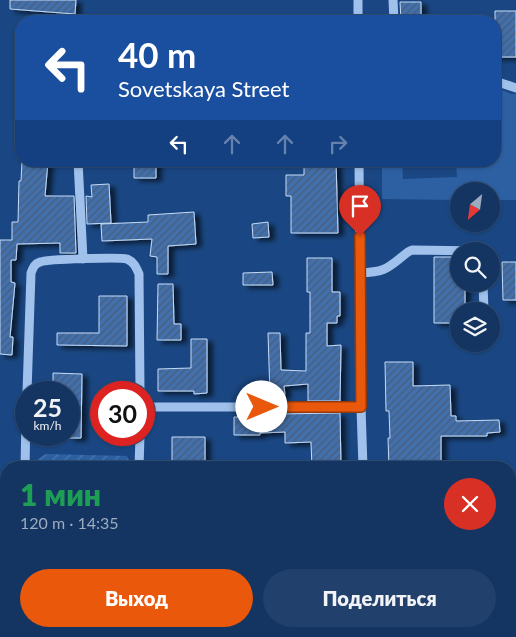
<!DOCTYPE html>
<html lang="ru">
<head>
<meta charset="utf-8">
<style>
	body { margin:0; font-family:Lato,sans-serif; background:#21406b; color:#f1f3f6; height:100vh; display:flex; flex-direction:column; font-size:19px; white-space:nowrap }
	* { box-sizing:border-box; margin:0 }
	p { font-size:16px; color:#9dabbe }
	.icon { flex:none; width:28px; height:28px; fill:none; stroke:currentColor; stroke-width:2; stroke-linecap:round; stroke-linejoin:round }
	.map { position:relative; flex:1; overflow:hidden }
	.details { position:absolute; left:0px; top:461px; width:516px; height:176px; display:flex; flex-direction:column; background:#143562; border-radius:20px 20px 0 0; box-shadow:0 1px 4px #0004,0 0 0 1px #335077 }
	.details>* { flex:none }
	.top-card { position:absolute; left:15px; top:15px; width:486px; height:152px; border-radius:20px; box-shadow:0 1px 4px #0004,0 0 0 1px #335077; background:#1a4fa0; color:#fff; overflow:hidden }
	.needle { width:32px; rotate:209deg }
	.tools { position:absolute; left:450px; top:182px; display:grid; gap:10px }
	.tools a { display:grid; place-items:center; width:50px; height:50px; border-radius:50%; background:#143562; box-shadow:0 1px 4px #0004,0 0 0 1px #335077; font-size:25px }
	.speed { position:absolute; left:15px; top:381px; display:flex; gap:10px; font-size:25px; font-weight:700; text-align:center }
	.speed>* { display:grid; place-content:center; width:65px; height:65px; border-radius:50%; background:#143562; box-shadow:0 1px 4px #0004,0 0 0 1px #335077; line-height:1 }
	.speed small { font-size:12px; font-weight:400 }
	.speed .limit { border:8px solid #d22; background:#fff; color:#111 }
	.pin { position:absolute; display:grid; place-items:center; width:42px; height:42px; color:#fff; margin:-51px -21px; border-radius:50% 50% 50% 0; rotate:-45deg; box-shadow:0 0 5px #0007 }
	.pin .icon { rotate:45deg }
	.me { position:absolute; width:55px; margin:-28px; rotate:90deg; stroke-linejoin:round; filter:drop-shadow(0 0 4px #0008) }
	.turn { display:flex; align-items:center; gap:18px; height:105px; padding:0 20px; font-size:22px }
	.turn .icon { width:65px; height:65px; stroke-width:2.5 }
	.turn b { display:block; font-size:35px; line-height:42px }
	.lanes { display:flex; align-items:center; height:48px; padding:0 20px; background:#0003; justify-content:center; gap:25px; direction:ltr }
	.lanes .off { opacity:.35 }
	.round { display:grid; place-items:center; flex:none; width:52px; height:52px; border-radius:26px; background:#21406b }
	.headline { display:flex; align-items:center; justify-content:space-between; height:85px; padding:0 20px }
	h1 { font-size:30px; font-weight:800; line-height:38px; color:#1e9e55 }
	.button { display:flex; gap:10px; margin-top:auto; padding:10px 20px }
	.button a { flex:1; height:58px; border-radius:30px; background:#ea580c; color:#fff; font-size:20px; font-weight:800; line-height:58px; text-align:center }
	.button a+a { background:#21406b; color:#f1f3f6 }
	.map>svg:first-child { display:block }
	.grass { fill:#2d60a2 }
	.garden { fill:url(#garden-furrows) }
	.building { fill:url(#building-hatch); stroke:#c4dbf8; filter:url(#shadow) }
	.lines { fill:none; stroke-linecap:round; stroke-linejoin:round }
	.minor { stroke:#9fc1eb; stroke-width:9 }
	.route-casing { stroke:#983908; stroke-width:12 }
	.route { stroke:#ea580c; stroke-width:9 }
</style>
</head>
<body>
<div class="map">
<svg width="516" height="637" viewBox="0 0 516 637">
	<defs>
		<pattern id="garden-furrows" width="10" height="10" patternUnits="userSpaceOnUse" patternTransform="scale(1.25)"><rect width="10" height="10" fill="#2d60a2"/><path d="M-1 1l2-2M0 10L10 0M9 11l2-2" fill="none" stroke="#4c78b0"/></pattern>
		<pattern id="building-hatch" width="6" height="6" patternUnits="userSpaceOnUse" patternTransform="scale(1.25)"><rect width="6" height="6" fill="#4370ac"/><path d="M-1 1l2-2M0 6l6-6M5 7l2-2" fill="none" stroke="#485c77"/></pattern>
		<filter id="shadow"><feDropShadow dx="5.5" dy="3" stdDeviation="2.5" flood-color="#0009"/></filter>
	</defs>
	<rect width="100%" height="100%" fill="#1a4783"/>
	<!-- grass -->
	<path class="grass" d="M495,87L511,94H516V200H491V191H459V200L382,199V161H402L403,179L457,177L456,161H495Z"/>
	<!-- garden -->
	<path class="garden" d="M46,454L127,456L132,467H38V459Z"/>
	<!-- building -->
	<path class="building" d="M10,0H76L75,14L10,9Z
		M400,2H421V21H401Z
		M495,11H516V57H495Z
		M22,161H48L45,196H74L76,253H60V243L17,244L16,260H11V282L15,283L10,337H13L12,355L0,354V240H12V222H18L19,181H21Z
		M134,161H156V178H134Z
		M304,161H336L338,233H291V196H286V175H304Z
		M109,184L111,223L87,224L86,196L92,197L91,185Z
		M194,212L196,244L168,246V274H157V257L150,256L152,239L102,241L101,224L148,222V215Z
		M268,222L269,237L253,238L252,224Z
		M434,257H459V284H465V311H459V316H452V323H434Z
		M307,258H332V292H340V316H337V323H327V346L341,345L340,401H308V384L284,386L285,395H270L268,333H280L281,370L306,371V333H310V292H307Z
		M502,262H516V300H503Z
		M272,272L273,285H243V273Z
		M158,284H173L174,324H181V340H157Z
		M99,296H127V346L57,345V333H99Z
		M191,339H207V393L194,394V391H158V369L191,368Z
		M385,362H413V386L450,385L451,416H456V421L499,420L500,432L487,433V436H441V463L419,464V468H389L388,438H390L389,411H386Z
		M53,373L82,374L81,438H69V392H53Z
		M340,413L341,468H312L311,442L285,443V432L260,433V435H234V417L279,418V414Z
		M172,437H205V465H172Z"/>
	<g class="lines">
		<!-- minor -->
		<path class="minor" d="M358,0V21
			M393,0L394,21
			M495,81L516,88
			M78,161L83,259
			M359,161L361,407L363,468
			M360,273C387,272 387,268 408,252L412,250L483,251
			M483,284L484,311
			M27,392L31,273C33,268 34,264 40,262C47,259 120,257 127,259C134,262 136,267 139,274L140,392
			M144,407H361
			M25,468L26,416
			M139,468L140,435
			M367,631L368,637"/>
	</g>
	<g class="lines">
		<defs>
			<path id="route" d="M262,407H361L360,236"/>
		</defs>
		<!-- route casing -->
		<use href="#route" class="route-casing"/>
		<!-- route -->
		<use href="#route" class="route"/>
	</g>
</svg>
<div class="tools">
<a><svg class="needle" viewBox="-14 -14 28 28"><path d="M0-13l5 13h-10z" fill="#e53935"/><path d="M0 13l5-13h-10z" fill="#9dabbe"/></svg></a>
<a><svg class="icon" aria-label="search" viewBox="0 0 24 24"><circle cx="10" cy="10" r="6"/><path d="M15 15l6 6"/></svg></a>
<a><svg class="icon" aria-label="layers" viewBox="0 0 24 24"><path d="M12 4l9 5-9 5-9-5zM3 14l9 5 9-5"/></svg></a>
</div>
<div class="speed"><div>25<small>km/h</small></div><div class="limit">30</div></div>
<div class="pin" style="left:360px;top:236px;background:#d93025"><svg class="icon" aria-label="arrive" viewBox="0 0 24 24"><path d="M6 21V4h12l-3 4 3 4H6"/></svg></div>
<svg class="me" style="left:262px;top:407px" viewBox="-20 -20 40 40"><circle r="19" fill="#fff"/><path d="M0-13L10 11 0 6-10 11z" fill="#ea580c"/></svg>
<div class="top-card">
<div class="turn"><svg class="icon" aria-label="left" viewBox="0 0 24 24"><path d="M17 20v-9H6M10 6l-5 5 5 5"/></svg><div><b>40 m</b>Sovetskaya Street</div></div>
<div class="lanes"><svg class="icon" aria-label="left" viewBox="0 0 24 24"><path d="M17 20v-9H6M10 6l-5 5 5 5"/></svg><svg class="icon off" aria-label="ahead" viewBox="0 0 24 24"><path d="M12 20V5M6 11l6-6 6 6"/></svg><svg class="icon off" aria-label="ahead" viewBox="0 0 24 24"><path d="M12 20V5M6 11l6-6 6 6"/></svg><svg class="icon off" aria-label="right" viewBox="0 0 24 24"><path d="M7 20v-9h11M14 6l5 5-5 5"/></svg></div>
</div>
<section class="details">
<div class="headline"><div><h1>1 мин</h1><p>120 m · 14:35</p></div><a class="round" style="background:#d93025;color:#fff"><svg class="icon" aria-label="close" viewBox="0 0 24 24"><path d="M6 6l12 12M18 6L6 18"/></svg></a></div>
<div class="button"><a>Выход</a><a>Поделиться</a></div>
</section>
</div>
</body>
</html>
